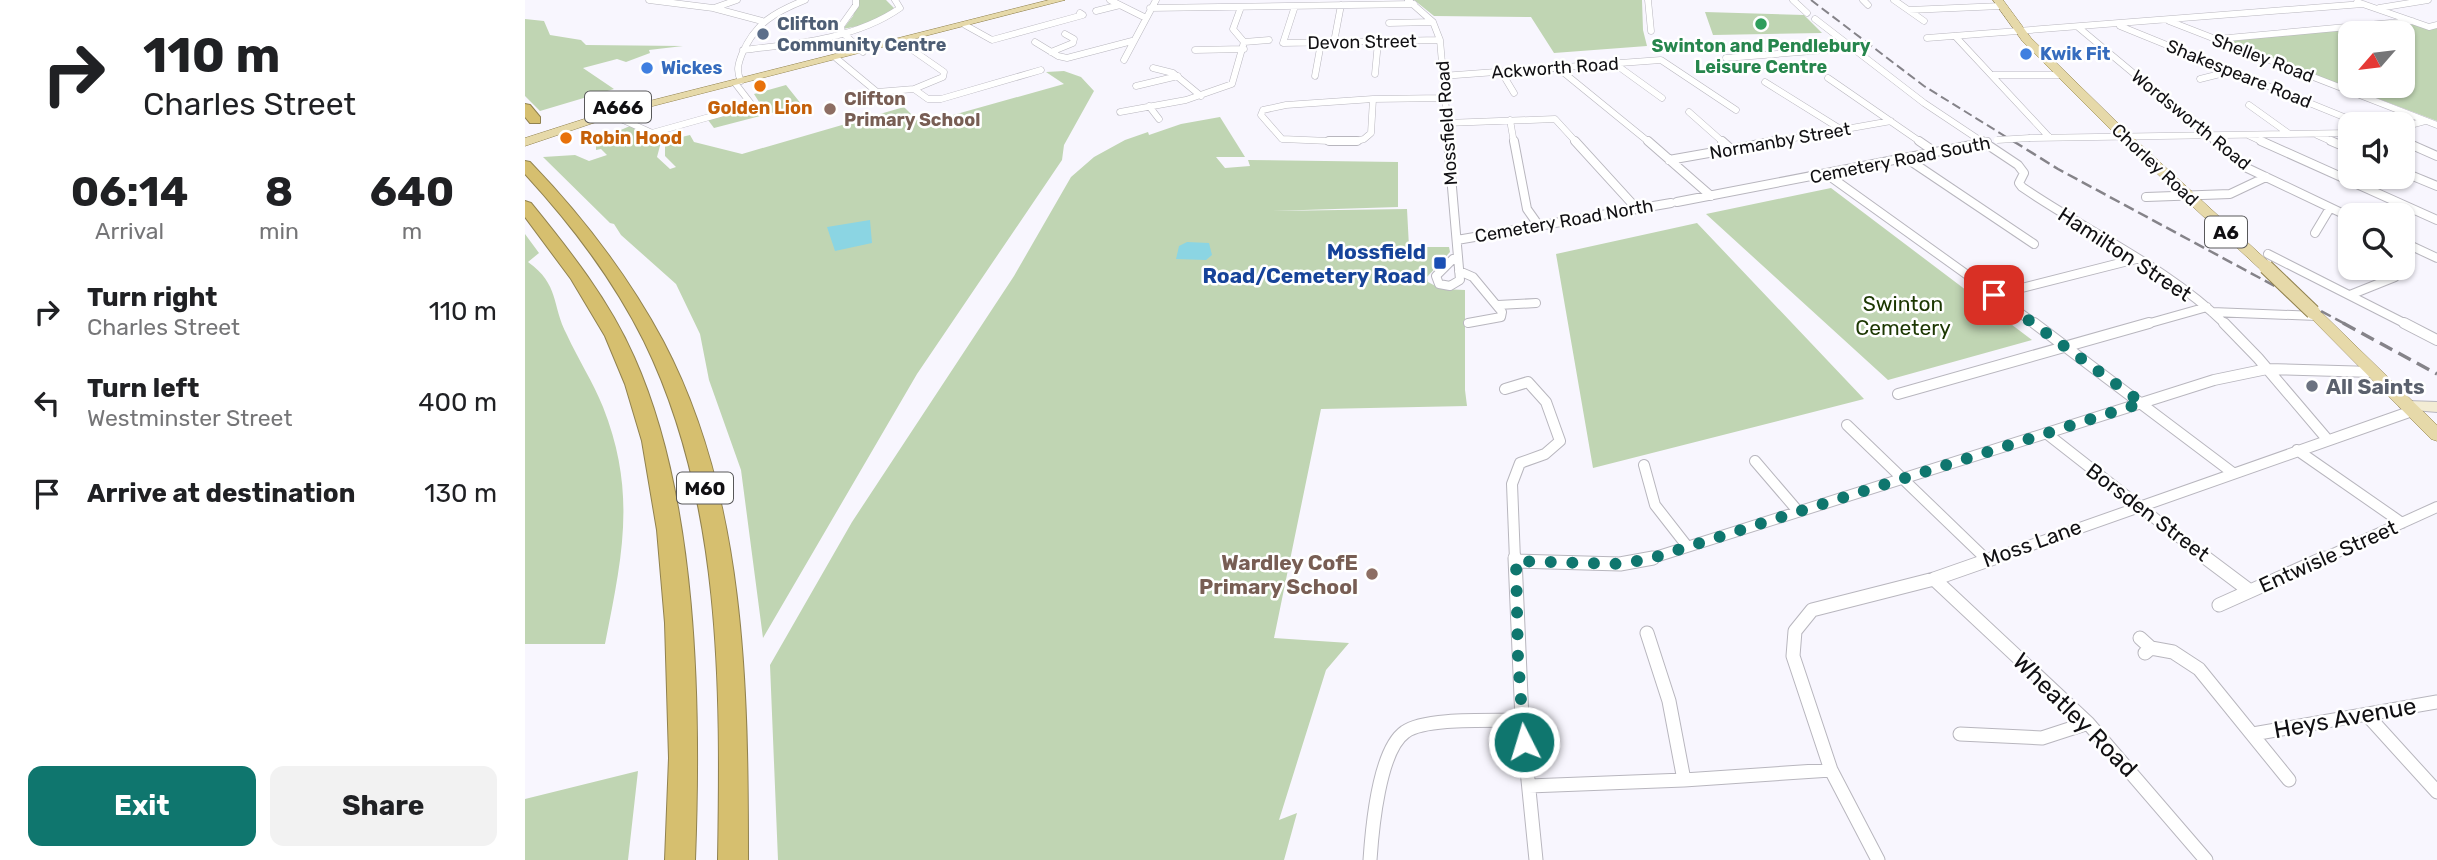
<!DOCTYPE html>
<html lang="en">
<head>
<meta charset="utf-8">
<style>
	body { margin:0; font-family:Rubik,sans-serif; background:#f2f2f2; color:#202124; height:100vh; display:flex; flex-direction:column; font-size:26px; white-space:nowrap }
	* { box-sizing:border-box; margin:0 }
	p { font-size:23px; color:#757577 }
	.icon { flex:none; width:38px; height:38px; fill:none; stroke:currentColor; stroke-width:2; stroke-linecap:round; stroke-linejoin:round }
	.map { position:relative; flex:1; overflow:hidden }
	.sheet { display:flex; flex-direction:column; background:#fff; width:525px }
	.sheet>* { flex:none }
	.hud { background:#fff; color:#202124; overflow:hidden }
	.needle { width:46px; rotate:242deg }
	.fabs { position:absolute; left:1813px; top:21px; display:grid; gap:14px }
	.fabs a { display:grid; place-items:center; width:77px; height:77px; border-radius:14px; background:#fff; box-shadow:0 2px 5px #0004; font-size:35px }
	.pin { position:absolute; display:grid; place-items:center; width:60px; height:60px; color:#fff; margin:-30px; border-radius:14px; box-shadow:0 4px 10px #0006 }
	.me { position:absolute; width:77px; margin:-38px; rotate:355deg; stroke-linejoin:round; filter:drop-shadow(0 0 5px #0008) }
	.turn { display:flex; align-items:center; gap:24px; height:147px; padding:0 28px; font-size:32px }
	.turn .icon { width:91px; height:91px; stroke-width:2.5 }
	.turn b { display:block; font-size:49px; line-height:60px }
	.eta { display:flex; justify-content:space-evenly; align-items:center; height:119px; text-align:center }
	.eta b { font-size:42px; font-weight:700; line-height:49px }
	.primary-button { display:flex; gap:14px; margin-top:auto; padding:14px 28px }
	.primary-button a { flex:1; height:80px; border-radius:14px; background:#0f766e; color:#fff; font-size:28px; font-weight:700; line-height:80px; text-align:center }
	.primary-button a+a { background:#f2f2f2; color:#202124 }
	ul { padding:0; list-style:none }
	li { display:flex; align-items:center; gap:21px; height:91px; padding:0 28px }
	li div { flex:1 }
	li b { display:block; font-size:26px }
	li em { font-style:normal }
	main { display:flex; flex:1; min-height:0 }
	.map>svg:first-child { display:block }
	.green { fill:#c0d5b3; fill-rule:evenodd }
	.water { fill:#8bd5e3 }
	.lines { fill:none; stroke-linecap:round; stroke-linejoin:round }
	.street-far3-casing { stroke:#b8b6be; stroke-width:7 }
	.street-far2-casing { stroke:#b8b6be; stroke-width:10 }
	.street-far1-casing { stroke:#b8b6be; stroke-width:12 }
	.street-casing { stroke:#b8b6be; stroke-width:15 }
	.secondary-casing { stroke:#b8b6be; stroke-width:2 }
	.primary-casing { stroke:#91824f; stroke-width:1 }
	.highway-casing { stroke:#91824f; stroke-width:2 }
	.street-far3 { stroke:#fff; stroke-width:6 }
	.street-far2 { stroke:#fff; stroke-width:8 }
	.street-far1 { stroke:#fff; stroke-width:10 }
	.street { stroke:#fff; stroke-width:13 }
	.secondary { fill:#f3ecd4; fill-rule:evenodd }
	.primary { fill:#e6d9a9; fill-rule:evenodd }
	.highway { fill:#d6bf6f; fill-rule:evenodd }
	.rail-far2 { stroke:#858389; stroke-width:2; stroke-dasharray:9 4.5; stroke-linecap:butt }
	.rail-far1 { stroke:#858389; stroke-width:2.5; stroke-dasharray:11 5; stroke-linecap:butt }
	.rail { stroke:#858389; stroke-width:3.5; stroke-dasharray:14 7; stroke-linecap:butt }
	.street-bridge-casing { stroke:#b8b6be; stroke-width:7; stroke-linecap:butt }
	.primary-bridge-casing { stroke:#91824f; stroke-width:16; stroke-linecap:butt }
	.street-bridge { stroke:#fff; stroke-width:6 }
	.primary-bridge { stroke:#e6d9a9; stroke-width:14 }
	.route { stroke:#0f766e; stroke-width:12; stroke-dasharray:0 21.6 }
	.leisure-dot { fill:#2e9e5b; stroke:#fff; stroke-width:2.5 }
	.service-dot { fill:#5c6f8a; stroke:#fff; stroke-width:2.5 }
	.shop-dot { fill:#3f7fe0; stroke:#fff; stroke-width:2.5 }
	.food-dot { fill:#e8710a; stroke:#fff; stroke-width:2.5 }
	.education-dot { fill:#8d6e63; stroke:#fff; stroke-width:2.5 }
	.transit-dot { fill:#1a4fb4; stroke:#fff; stroke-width:2.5 }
	.worship-dot { fill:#6b7280; stroke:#fff; stroke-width:2.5 }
	.labels { text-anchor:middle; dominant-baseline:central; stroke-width:5; stroke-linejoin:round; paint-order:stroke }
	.far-service-label { font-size:18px; font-weight:bold; fill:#4e5e75; stroke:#fff; text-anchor:start }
	.far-street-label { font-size:18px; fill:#111013; stroke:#fff }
	.far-leisure-label { font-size:18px; font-weight:bold; fill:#27864d; stroke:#fff }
	.far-shop-label { font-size:18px; font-weight:bold; fill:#366cbe; stroke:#fff; text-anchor:start }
	.far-education-label { font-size:18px; font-weight:bold; fill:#785e54; stroke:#fff; text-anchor:start }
	.far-food-label { font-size:18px; font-weight:bold; fill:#c56008; stroke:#fff }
	.shield { fill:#fff; stroke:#58585a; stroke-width:2 }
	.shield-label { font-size:19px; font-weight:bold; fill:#111013 }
	.transit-label { font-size:21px; font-weight:bold; fill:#164399; stroke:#fff; text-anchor:end }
	.street-label { font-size:21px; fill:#111013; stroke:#fff }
	.park-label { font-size:21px; fill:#1c3702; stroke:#fff }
	.worship-label { font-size:21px; font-weight:bold; fill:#5b616d; stroke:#fff; text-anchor:start }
	.education-label { font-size:21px; font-weight:bold; fill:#785e54; stroke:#fff; text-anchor:end }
	.near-street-label { font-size:24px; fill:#111013; stroke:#fff }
</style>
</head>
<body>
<main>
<section class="sheet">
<div class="hud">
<div class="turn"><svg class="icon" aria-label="right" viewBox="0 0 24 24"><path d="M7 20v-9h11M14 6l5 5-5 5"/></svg><div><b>110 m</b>Charles Street</div></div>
</div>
<div class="eta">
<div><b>06:14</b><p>Arrival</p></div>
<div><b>8</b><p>min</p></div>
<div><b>640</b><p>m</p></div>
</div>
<ul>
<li><svg class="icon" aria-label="right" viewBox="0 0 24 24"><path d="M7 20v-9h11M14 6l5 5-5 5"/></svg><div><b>Turn right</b><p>Charles Street</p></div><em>110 m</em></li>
<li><svg class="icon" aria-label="left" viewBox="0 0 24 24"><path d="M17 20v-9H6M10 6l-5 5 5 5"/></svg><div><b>Turn left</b><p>Westminster Street</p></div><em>400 m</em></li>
<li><svg class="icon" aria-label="arrive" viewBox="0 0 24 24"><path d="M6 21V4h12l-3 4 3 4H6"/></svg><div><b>Arrive at destination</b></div><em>130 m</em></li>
</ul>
<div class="primary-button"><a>Exit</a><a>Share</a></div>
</section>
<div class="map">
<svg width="1912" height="860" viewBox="0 0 1912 860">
	<rect width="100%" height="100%" fill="#f8f6fe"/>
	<!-- green -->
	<path class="green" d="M333,0H361L370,9L343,24L318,29L328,16Z
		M889,0H1117L1118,30L1122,46L1029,53L1006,17L909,16Z
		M1180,12L1279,15L1297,33L1188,35Z
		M0,19L19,21L25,35L56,40L61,45L158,46L124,50L125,53L101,62L92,59L58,68L89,89L15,111L0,96Z
		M1887,23L1912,27V121L1701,41ZM1825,33H1878V86H1825Z
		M539,71L556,77L569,91L539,145L537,160L392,374L238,638L216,470L184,380L175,334L151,284L96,235L89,224L85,223L18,157L50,155L64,161L82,155L76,149L71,150V145L77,144V138L105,126L136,142L132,157L145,169L151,167L140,156V141L165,135L169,142L217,154L379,107L396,124L539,84L521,72Z
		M261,85L277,105L189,128L183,120L236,105L229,94Z
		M695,117L720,157H691L700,168L725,166L723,160L873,162V207L747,211L882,209L884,247H924L925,252L902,277L903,282L916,289L940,290V390L942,406L796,409L749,638L824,643L801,670L754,820L772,813L759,860H253L245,665L327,522L489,276L546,177L569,157L600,140L623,132L624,135L656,124Z
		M1306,188L1507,340L1363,380L1181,214Z
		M1172,223L1339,399L1068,468L1031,254Z
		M0,234L14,253L3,262C35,285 26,304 42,335C53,359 68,382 78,407C112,493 97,557 80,644H0Z
		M113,771L103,860H0V799Z"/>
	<!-- water -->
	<path class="water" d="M345,220L347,243L310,251L302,227Z
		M662,242L684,243L687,255L681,260L651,259L654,246Z"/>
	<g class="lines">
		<defs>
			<path id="street-far3" d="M124,0L188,8L237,21
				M331,0V5L316,26L317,32L338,52
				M585,0L621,18
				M883,0L908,22L915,40L924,143
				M1123,0L1126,31
				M1268,0L1282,13
				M1338,0L1343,5
				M1369,0L1399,21
				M1832,2L1904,27L1912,25
				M770,6L758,43L915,40
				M189,8L212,0
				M625,8L889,4
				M1854,8L1903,0
				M1384,10L1476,6
				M571,11L595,5
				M1290,19L1399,103L1459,143
				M1644,21L1912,125
				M864,23L908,22
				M440,25L467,40L558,15L555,13
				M1595,26L1836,124
				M1553,27L1692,143
				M1430,36L1524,137
				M1402,38L1838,4
				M1692,39L1887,21
				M376,42L419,72L418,77L389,89L403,99H416L516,70
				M510,42L533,56L542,58L607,41
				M719,42L744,40
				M809,42L816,5
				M218,50C270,44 331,39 375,8L370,0
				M670,50L719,49
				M526,52L548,43L549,39L540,34
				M311,58L352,92L389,89
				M1201,58L1326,48
				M599,60L631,0
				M1090,64L1137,98
				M628,68L648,73L676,96
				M1033,68L1125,143
				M977,73L989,93
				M850,74L853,42
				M1468,75H1537
				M790,76L796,43
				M917,76L1136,60L1211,110
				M1303,78L1397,143
				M1675,79L1707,71
				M216,81C211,71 213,64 217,54C230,23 250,12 280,0
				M1240,82L1317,130
				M611,86L653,76
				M848,99L846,133L839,139L828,142L757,139L736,115L738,110L761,105Z
				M848,99L919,98
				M1724,105L1763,133
				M624,106L634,119
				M595,112L661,100L707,84L719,42L708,29L716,7
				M1164,112L1199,143
				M85,114L127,133L227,105L210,83
				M985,120L989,143
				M921,123L1030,119L1052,143
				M1878,127L1900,121
				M1723,135L1740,143
				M1792,135L1810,143
				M1505,138L1825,133
				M1878,141L1882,143
				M1242,143L1366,121
				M1458,143L1462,142"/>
			<path id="street-far2" d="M804,141H832
				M923,141L935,280L925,286L914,284L911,276L928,259L933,258
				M989,141L1002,209L1014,226
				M1050,141L1112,209
				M1123,141L1186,196
				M1197,141L1206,149
				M1394,141L1410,152
				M1457,141L1493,165L1499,173L1494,183L1497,187C1564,233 1642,267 1701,325
				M1690,141L1722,168L1825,217
				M1736,141L1912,220
				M1806,141L1825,149
				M1878,141L1912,156
				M1381,158L1509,244
				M1144,160L1252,141
				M1878,172L1912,186
				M1303,175L1512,325
				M1621,197L1705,194L1741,177
				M1152,202L1462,142
				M1790,233L1805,208
				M932,240L1146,203
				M1878,242L1912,258
				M1743,254L1883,325
				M934,271L948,277L977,312L976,317L943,323
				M1469,295L1611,259
				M1825,295L1870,277
				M973,305L1011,303
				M1687,312L1792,316
				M1618,325L1682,307"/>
			<path id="street-far1" d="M1509,323L1708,473
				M1699,323L1733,358L1802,439
				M1879,323L1912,340
				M980,389L1003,382L1021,402L1035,441L1020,454L995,463L987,484L990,560
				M1373,394L1624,323
				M1322,425L1461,559
				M1521,433L1683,560
				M1772,450L1877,523
				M1230,461L1272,510
				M1119,465L1130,505L1162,546
				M1121,560L1689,380L1742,369L1848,372
				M1464,560L1887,411
				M1795,560L1912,507"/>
			<path id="street" d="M990,558L997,720L1011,860
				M1681,558L1725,591
				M991,561L1095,564L1128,558
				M1409,579L1563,723L1681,860
				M1694,605L1799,558
				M1122,633L1144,701L1159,780
				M1615,638L1626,648
				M1620,653L1626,648L1648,652L1674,669L1764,780
				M1843,716L1912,792
				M1435,734L1517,738L1563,723
				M1728,734L1912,702
				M1004,786L1159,780L1306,770
				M845,860C847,830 854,750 880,732C900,717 970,721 997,720
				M1353,860L1306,770L1268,656L1270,631L1287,610L1409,579L1469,558"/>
			<path id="secondary" d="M1882,401L1912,402V412L1877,409L1874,406Z"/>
			<path id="primary" d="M524,0H540L89,116L0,146V138L81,112Z
				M1468,0H1478L1506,38L1603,133L1746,264L1748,267L1746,270H1736L1595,139L1498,42Z
				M1788,307L1793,309L1912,425V441L1906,439L1783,315L1780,312L1783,309Z"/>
			<path id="highway" d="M0,104L5,105L15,117V123H5L0,117Z
				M0,161L5,162C57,216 102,274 138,341C221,498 223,687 223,860H193C196,687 197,500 119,341C88,279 47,225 0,174Z
				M0,201L6,203C45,251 84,300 109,357C173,500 176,705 170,860H140L144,758L140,623L132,530L117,441L100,384L80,336L46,279L0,217Z"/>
		</defs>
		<!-- street-far3 casing -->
		<use href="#street-far3" class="street-far3-casing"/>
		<!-- street-far2 casing -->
		<use href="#street-far2" class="street-far2-casing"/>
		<!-- street-far1 casing -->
		<use href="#street-far1" class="street-far1-casing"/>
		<!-- street casing -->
		<use href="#street" class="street-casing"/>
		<!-- secondary casing -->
		<use href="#secondary" class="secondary-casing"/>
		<!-- primary casing -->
		<use href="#primary" class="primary-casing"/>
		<!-- highway casing -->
		<use href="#highway" class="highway-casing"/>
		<!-- street-far3 -->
		<use href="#street-far3" class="street-far3"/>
		<!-- street-far2 -->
		<use href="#street-far2" class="street-far2"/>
		<!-- street-far1 -->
		<use href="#street-far1" class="street-far1"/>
		<!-- street -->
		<use href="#street" class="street"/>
		<!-- secondary -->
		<use href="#secondary" class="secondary"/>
		<!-- primary -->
		<use href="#primary" class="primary"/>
		<!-- highway -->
		<use href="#highway" class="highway"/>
		<!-- rail-far2 -->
		<path class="rail-far2" d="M1286,0L1399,86L1491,143"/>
		<!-- rail-far1 -->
		<path class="rail-far1" d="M1488,141L1533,169L1822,325"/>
		<!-- rail -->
		<path class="rail" d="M1818,323L1912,374"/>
		<defs>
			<path id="street-bridge" d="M1472,140L1505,138"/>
			<path id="primary-bridge" d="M1741,267L1788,312"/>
		</defs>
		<!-- street-bridge casing -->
		<use href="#street-bridge" class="street-bridge-casing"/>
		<!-- primary-bridge casing -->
		<use href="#primary-bridge" class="primary-bridge-casing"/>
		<!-- street-bridge -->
		<use href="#street-bridge" class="street-bridge"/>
		<!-- primary-bridge -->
		<use href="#primary-bridge" class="primary-bridge"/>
	</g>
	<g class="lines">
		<!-- route -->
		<path class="route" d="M999,742L993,658L991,561L1095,564L1124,559L1617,403L1469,295"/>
	</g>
	<!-- markers -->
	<circle class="leisure-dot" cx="1236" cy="24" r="7"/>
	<circle class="service-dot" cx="238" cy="34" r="7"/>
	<g class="shop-dot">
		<circle cx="1501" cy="54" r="7"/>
		<circle cx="122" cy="68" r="7"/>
	</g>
	<g class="food-dot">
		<circle cx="235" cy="86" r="7"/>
		<circle cx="41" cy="138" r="7"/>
	</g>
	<g class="education-dot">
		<circle cx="305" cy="109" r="7"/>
		<circle cx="847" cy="574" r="7"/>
	</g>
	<rect class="transit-dot" x="908" y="256" width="14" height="14" rx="3.5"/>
	<circle class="worship-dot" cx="1787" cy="386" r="7"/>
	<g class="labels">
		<!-- far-service labels -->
		<g class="far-service-label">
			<text x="252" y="24">Clifton<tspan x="252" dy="21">Community Centre</tspan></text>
		</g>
		<!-- far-street labels -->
		<g class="far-street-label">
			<text transform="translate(837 42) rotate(-1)">Devon Street</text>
			<text transform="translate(1738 58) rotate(21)">Shelley Road</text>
			<text transform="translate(1030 68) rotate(-4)">Ackworth Road</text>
			<text transform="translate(1714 74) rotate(22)">Shakespeare Road</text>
			<text transform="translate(1666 120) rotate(39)">Wordsworth Road</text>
			<text transform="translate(922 123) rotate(-94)">Mossfield Road</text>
			<text transform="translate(1255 141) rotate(-10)">Normanby Street</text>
			<text transform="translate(1375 160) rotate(-11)">Cemetery Road South</text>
			<text transform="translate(1630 165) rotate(43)">Chorley Road</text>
			<text transform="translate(1039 221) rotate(-10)">Cemetery Road North</text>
		</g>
		<!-- far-leisure labels -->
		<g class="far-leisure-label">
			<text x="1236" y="46">Swinton and Pendlebury<tspan x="1236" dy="21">Leisure Centre</tspan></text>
		</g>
		<!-- far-shop labels -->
		<g class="far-shop-label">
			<text x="1515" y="54">Kwik Fit</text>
			<text x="136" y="68">Wickes</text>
		</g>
		<!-- far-education labels -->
		<g class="far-education-label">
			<text x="319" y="99">Clifton<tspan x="319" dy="21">Primary School</tspan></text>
		</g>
		<!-- far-food labels -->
		<g class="far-food-label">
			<text x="235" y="108">Golden Lion</text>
			<text x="55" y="138" text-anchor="start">Robin Hood</text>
		</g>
		<!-- shield labels -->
		<g class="shield">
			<rect x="60" y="91.5" width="66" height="31" rx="5"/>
			<rect x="1680" y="216.5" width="42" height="31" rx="5"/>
			<rect x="152" y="472.5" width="56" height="31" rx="5"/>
		</g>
		<g class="shield-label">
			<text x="93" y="107">A666</text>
			<text x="1701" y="232">A6</text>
			<text x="180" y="488">M60</text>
		</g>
		<!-- transit labels -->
		<g class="transit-label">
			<text x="901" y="251">Mossfield<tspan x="901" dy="24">Road/Cemetery Road</tspan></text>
		</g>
		<!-- street labels -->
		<g class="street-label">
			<text transform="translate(1600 254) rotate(33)">Hamilton Street</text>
			<text transform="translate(1623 512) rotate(37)">Borsden Street</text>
			<text transform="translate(1507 543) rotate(-20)">Moss Lane</text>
			<text transform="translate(1803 556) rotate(-24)">Entwisle Street</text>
		</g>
		<!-- park labels -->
		<g class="park-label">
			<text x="1378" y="303">Swinton<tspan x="1378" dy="24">Cemetery</tspan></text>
		</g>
		<!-- worship labels -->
		<g class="worship-label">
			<text x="1801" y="386">All Saints</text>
		</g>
		<!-- education labels -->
		<g class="education-label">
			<text x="833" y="562">Wardley CofE<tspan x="833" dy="24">Primary School</tspan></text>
		</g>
		<!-- near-street labels -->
		<g class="near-street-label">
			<text transform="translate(1550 715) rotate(45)">Wheatley Road</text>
			<text transform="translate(1820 718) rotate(-10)">Heys Avenue</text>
		</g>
	</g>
</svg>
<div class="fabs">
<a><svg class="needle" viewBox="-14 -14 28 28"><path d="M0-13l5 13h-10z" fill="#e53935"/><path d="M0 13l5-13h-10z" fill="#757577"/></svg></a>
<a><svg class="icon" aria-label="sound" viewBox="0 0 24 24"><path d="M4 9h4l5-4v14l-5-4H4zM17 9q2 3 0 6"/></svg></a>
<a><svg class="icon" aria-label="search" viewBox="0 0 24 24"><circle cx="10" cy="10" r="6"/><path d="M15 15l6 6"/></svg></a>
</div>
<div class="pin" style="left:1469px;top:295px;background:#d93025"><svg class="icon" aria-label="arrive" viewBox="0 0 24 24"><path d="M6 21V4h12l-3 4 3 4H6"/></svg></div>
<svg class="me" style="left:999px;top:742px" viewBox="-20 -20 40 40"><circle r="17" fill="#0f766e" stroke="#fff" stroke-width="3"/><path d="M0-11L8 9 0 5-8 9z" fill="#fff"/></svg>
</div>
</main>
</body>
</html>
